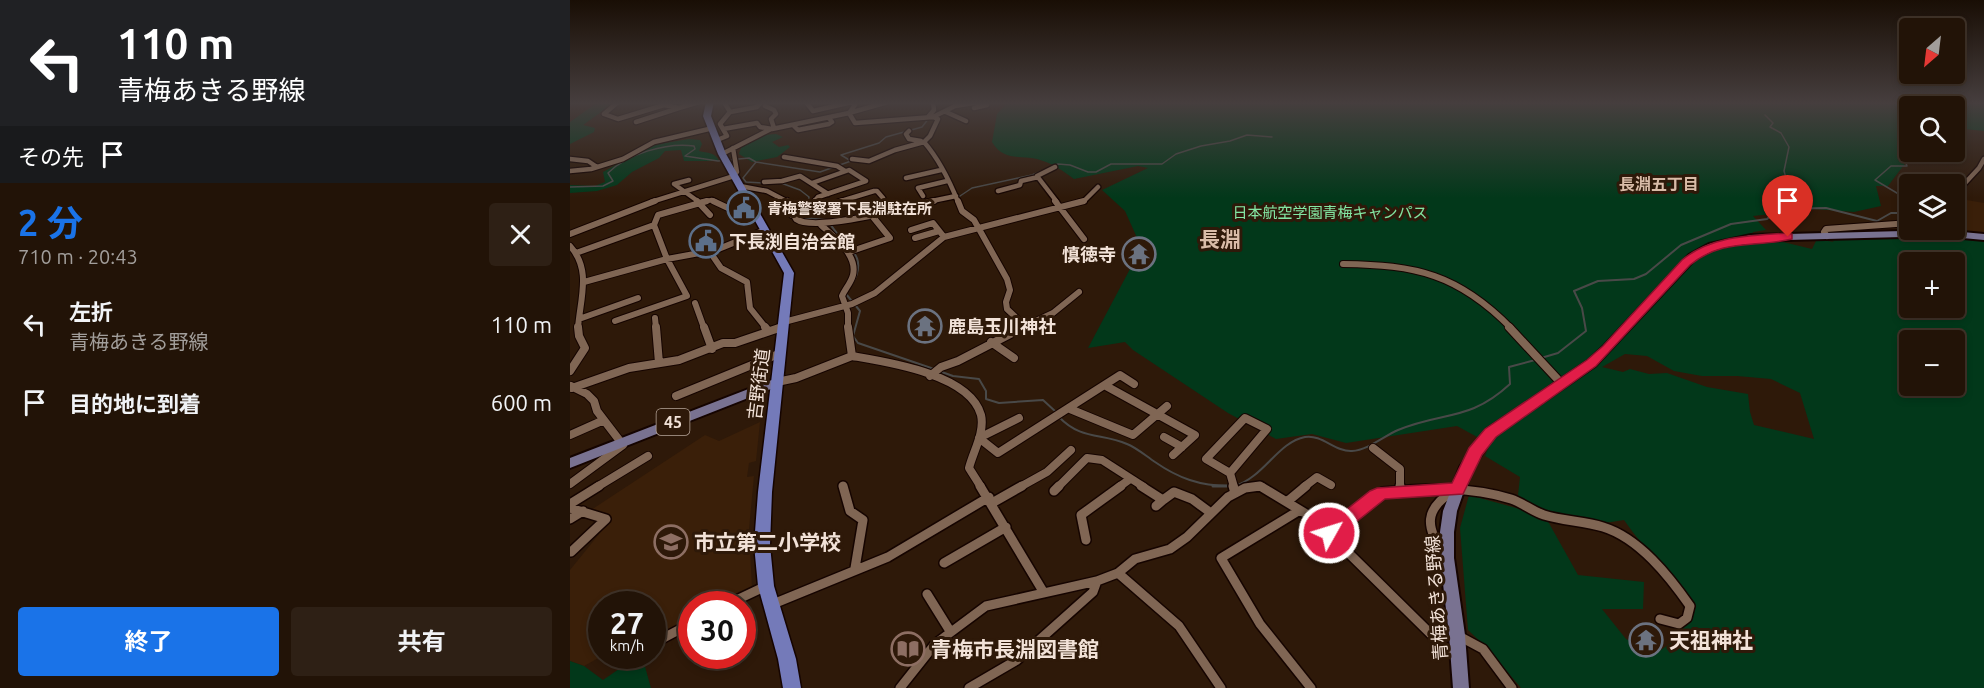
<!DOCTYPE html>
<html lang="ja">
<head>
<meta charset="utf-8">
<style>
	body { margin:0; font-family:Ubuntu,"Noto Sans JP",sans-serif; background:#2e2015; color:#f1f3f6; height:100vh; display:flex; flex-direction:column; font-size:22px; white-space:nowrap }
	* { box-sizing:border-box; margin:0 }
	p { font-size:20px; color:#a29e9b }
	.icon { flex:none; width:33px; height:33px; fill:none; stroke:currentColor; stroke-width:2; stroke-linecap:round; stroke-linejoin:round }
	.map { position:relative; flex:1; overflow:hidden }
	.details { display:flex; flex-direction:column; background:#221307; width:570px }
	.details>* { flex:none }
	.top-card { background:#202124; color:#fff; overflow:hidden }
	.needle { width:39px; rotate:208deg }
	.buttons { position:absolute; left:1329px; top:18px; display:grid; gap:12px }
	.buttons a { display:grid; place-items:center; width:66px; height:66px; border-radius:6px; background:#221307; box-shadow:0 3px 9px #0003,0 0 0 2px #3f3228; font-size:30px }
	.speed { position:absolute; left:18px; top:591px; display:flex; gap:12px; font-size:30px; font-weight:700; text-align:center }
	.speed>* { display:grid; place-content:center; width:78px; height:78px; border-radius:50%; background:#221307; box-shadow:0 3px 9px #0003,0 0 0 2px #3f3228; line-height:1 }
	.speed small { font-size:15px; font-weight:400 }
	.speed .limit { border:9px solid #d22; background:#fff; color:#111 }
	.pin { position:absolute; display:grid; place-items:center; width:51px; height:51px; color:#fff; margin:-62px -26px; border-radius:50% 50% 50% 0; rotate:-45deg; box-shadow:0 0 6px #0007 }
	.pin .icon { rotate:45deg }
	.me { position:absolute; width:66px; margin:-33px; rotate:51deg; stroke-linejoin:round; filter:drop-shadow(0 0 4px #0008) }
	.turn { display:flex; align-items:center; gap:21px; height:126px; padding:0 18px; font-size:27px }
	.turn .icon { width:78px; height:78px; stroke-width:2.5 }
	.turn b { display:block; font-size:42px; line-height:51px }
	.then { display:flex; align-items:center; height:57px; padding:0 18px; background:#0003; gap:12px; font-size:22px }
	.round { display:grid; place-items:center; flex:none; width:63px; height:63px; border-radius:6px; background:#2e2015 }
	.summary { display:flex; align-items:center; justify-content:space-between; height:102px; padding:0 18px }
	h1 { font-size:36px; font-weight:700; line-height:45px; color:#1a73e8 }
	.action { display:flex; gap:12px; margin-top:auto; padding:12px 18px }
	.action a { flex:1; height:69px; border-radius:6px; background:#1a73e8; color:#fff; font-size:24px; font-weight:700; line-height:69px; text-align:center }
	.action a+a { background:#2e2015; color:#f1f3f6 }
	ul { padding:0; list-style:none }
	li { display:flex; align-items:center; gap:18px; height:78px; padding:0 18px }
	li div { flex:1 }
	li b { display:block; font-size:22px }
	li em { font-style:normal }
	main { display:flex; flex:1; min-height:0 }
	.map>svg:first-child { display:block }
	.built { fill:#3a1f09 }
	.green { fill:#02381a; fill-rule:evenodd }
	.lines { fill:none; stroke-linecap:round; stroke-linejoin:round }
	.stream-far2 { stroke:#494948; stroke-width:1.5 }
	.stream-far1 { stroke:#494948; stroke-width:2 }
	.stream { stroke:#494948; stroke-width:3 }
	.street-far3-casing { stroke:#150400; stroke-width:7 }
	.street-far2-casing { stroke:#150400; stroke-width:8 }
	.street-far1-casing { stroke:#150400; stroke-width:10 }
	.street-casing { stroke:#150400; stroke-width:12 }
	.primary-casing { stroke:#150400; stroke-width:4 }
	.highway-casing { stroke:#150400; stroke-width:3 }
	.street-far3 { stroke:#806654; stroke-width:4.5 }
	.street-far2 { stroke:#806654; stroke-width:6 }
	.street-far1 { stroke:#806654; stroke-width:8 }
	.street { stroke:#806654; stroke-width:9 }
	.primary { fill:#797291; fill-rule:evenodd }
	.highway { fill:#747ab9; fill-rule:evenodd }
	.route { fill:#e11d48; stroke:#92132f; stroke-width:1.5 }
	.labels { text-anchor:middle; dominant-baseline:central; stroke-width:6; stroke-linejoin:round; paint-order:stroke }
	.far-poi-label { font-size:15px; font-weight:bold; fill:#f2e2d8; stroke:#2e1909; text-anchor:start }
	.far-park-label { font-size:15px; fill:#83e6a3; stroke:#2e1909 }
	.far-neighbourhood-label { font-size:16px; font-weight:bold; fill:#d9bca8; stroke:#2e1909 }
	.shield { fill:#2e1909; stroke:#b7a69a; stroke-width:1.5 }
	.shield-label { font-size:16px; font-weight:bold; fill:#f2e2d8 }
	.poi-label { font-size:18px; font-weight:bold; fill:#f2e2d8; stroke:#2e1909; text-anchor:start }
	.street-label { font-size:18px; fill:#f2e2d8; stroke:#2e1909 }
	.quarter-label { font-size:21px; font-weight:bold; fill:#d9bca8; stroke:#2e1909 }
	.near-poi-label { font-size:21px; font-weight:bold; fill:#f2e2d8; stroke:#2e1909; text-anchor:start }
</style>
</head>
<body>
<main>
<section class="details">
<div class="top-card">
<div class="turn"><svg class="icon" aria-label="left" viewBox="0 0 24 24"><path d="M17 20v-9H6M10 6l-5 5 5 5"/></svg><div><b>110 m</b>青梅あきる野線</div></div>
<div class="then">その先<svg class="icon" aria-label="arrive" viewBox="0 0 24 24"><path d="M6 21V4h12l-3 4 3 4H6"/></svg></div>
</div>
<div class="summary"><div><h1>2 分</h1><p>710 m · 20:43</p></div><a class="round"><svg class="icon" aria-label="close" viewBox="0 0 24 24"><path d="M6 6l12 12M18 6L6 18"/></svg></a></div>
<ul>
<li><svg class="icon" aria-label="left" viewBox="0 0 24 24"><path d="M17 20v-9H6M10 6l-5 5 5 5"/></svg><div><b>左折</b><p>青梅あきる野線</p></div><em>110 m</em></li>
<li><svg class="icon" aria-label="arrive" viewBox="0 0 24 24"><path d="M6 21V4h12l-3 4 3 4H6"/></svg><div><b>目的地に到着</b></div><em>600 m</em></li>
</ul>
<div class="action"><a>終了</a><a>共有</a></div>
</section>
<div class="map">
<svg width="1414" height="688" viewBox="0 0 1414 688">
	<rect width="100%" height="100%" fill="#2e1909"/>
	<!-- built -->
	<path class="built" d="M1385,198L1414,203V234L1374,230H1384Z
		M190,422L186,461L179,463L177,477L184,476L179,529L182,588L149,604H122L121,618L83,637L82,604H32V656L14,666L0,661V570L42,518L21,510L135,435L149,441Z"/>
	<!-- green -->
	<path class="green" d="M28,102H45L13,125L25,128L24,132L0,144V122Z
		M438,102H1414V131L1385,128L1384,106H1340V152H1354L1355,154L1340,157L1318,186H1306L1311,206L1284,212L1245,209L1183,216L1196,230L1183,232L1180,241H1209L1242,249L1247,239L1264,242L1255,237L1373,236L1414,238V688H951L920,651L898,630L890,528L899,495L975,516L1008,575L1074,582L1073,609H1032L1056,639L1085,654L1104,641L1124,610C1104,578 1076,552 1054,520L1035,523L985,520L948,495L950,477L915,456L920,444L887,426L776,443L742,434L706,439L658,413L563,350L555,342L518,348L560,269L577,260L555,211L532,190L578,168L568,166L504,179C492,170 482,163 467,159C449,155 433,161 422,142L427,114ZM1340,262H1384V308H1340ZM1340,340H1384V386H1340ZM1055,354L1077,356L1104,371L1132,376H1167L1201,379L1230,393L1244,439L1184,425L1180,412L1178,394L1137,387L1097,373L1079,374L1060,369L1053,372L1032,367Z
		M206,134L213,137L202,142L209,147L218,145L220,147L207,157L182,162L169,154L172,145L191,135Z
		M119,139L130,140L132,144L129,151C138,153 145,152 149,161H114L111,150L95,151L89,158L62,172L47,185L27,191L0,193V185L25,186L35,182L33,172L83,145Z
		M68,656H72L81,688H0V661L14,666L33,680Z"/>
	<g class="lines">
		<!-- stream-far2 -->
		<path class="stream-far2" d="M1341,102L1353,106
			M1195,115L1203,123L1200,127L1211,133L1219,147L1214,171L1221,195L1217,202
			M1384,130L1387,134L1384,136
			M186,162L173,178L176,182L193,183
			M211,183L230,190L239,197L238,202
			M0,187L33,186L43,181L38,173C57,154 97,142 124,146L125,149L115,156L148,161L179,158L186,162L250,172L281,161L271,155L309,143L316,137L352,127L359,118
			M367,202L390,196L402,188L462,175L488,164L500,165L518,172H526L541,164H592L606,154L631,146L660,141L677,135L702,137
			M1337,202V199L1305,180L1321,166H1337L1334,158L1354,157L1351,152"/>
		<!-- stream-far1 -->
		<path class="stream-far1" d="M238,201L228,212L234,218L256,220
			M364,203L373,201
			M1214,209L1218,201
			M259,222C272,246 301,253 282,284
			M276,294L290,311L283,336L288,343L364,369
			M971,358L988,353L1016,331L1012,308L1004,291L1028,281L1064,279L1076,274L1111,245L1161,224L1197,219L1208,209L1256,208L1307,221L1321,213H1332L1337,201
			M369,371L383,376L409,379L416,391V399L429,403L473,400L486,412
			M489,417C511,440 531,433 557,444C567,448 576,456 585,462C608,478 630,486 659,486
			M665,486C694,477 708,442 735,437C752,434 765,452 782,451C798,450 814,436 828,430C873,411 899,422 940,384L939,367L965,360"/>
		<!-- stream -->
		<path class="stream" d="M643,486H659"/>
		<defs>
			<path id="street-far3" d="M48,102L34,114L48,119L94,105L109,108L129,102
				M236,102L243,111L282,102
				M281,102L285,105L279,113L285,123L363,117L385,106L409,102
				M195,106L204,110L206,114L201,119L204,128
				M404,108L417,105
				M160,112L187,107L191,102
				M376,112L396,121
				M358,117L364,110L363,102
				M363,117L368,119L360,136L354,142C368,158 380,182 388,202
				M66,122L109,108
				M223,125L228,130L259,124L262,122L259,118
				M153,129L187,123L190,127L202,129L279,113L318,102
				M339,131L336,134L339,139L351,141
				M147,140L157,136L150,124L160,112L154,102
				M163,148L167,172L164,175
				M152,154L201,129
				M214,157L267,166L275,171
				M0,159L18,161L27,167
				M282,159L299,161L325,150L354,142
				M485,167L467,176L487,202
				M0,171L21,169L53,159L84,142L143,128
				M336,178L371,170
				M119,180L104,184L129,202
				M194,182L212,181L230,176L258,194
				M242,183L279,170L296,181L248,197L244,202
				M170,186L197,191L218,202
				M428,191L450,185L451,181L468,177
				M1384,195L1409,168L1414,159
				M353,196L348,188L377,181
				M81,202L164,176
				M131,202L142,200L146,202
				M268,202L304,191H307L313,198
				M357,202L386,196
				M509,202L514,201L528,187"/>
			<path id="street-far2" d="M127,201L140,215
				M143,201L158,208L179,202
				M217,201L226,219C245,233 338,207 364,201
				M388,201L392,211L404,220L437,279L440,290L436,302L437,309L456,327
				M485,201L514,239
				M236,212L273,201
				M222,215L236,212L245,201
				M251,225C264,237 288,255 283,275C281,283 275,289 272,296L278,313V328
				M341,230L363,223L374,237
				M0,234L85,201
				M1257,236L1254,232L1256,229L1340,223
				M345,238L369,231
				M0,246C22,270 10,299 8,328
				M140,252L151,268L177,282L180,308L196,328
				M279,252L320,238L303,217
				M6,253L84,225
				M773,264C846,265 888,274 941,328
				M14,282L97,259L146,250L195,230
				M125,303L134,328
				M85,318L86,328
				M9,319L68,298
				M45,321L117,296L97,259L84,225L88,215L137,201
				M214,322L282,304L305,293L374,237L514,201
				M208,328L214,326
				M451,328L483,313L509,292"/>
			<path id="street-far1" d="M86,327L89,363
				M134,327L142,349
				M195,327L198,331
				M278,327L282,356C317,362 400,374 411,415C415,432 403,452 399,468L411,487
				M939,327L992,384
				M421,342L444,358
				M0,371L15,348L9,336L8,327
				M360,376L371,367L388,361L454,327
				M207,382L226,378L282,356
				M536,386L625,435L603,455
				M2,388L59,368L109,360L153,343H165L212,327
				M106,396L211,353
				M500,409L563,435L597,406
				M449,418L409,438L428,453L550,375L564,384
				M675,418L697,429L660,473L636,459Z
				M0,435L34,420
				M594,437L612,447
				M803,448L830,469V487
				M660,473L664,487
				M0,484L53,445L27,411L24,401L17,394L1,386
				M27,487L78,456
				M450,487L477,472L501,450
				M488,487L517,458L532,460L574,487
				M549,487L560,479
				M680,487H692
				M734,487L747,477L761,485"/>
			<path id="street" d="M273,486L280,511L293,520L285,568
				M410,486L474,593
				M571,486L593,500L604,492L622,499L641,513
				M663,486L665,493
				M830,486V491
				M484,491L489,486
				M718,501L736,486
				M422,503L452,486
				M0,504L29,486
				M586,506L593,500
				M0,508L36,519L1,552
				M730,510L651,558L690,624L741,688
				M0,519L13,511
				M759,533L806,495L813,492C855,488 900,486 941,499C953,503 962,511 974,515C993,521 1014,521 1033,527C1069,538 1099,576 1120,606L1117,618L1109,624L1090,619
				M516,540L511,515L551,486
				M875,556C855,527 853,509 885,490
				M374,563L436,527
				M548,573L609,626L651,688
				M357,594L380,631
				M158,604L196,586
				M203,604L318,557L419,497
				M887,635L913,649L942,688
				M82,644L122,623
				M330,688L365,644L416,606L527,581
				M399,688L447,660L523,592L527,581L548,573L565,559L600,549L617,537L658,497L675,488L690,486L743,518L875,648L887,653"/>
			<path id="primary" d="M1371,230L1414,234V240L1371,236L1181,241L1145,248L1125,259L1026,365L924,436L902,468L887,511L884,532V558L895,635L899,688H883L879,635L870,558V532L873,511L890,467L916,430L1018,361L1033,347L1119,255L1139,244L1181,235Z
				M207,378L211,379L213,382L211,385L0,468V458Z"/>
			<path id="highway" d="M136,102H144L141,116L156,154L224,273L202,492L200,545L204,586L226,659L231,688H213L208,659L188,586L184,545L188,492L214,273L148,154L133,116Z"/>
		</defs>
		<!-- street-far3 casing -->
		<use href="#street-far3" class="street-far3-casing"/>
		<!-- street-far2 casing -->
		<use href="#street-far2" class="street-far2-casing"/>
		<!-- street-far1 casing -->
		<use href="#street-far1" class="street-far1-casing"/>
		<!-- street casing -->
		<use href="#street" class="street-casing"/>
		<!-- primary casing -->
		<use href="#primary" class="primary-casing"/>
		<!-- highway casing -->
		<use href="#highway" class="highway-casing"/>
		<!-- street-far3 -->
		<use href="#street-far3" class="street-far3"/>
		<!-- street-far2 -->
		<use href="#street-far2" class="street-far2"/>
		<!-- street-far1 -->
		<use href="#street-far1" class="street-far1"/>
		<!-- street -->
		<use href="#street" class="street"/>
		<!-- primary -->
		<use href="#primary" class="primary"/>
		<!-- highway -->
		<use href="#highway" class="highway"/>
	</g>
	<!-- sky -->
	<linearGradient id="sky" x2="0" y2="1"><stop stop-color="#190e05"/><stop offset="0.52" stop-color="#463e3e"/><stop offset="1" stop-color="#463e3e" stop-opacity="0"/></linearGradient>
	<rect width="1414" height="198" fill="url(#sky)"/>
	<!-- route -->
	<path class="route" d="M1218,233L1222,234V239C1184,248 1153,238 1120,265L1026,366L926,437L912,455L893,494L815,499L766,538L759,540L753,538L750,533L753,528L800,491L807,488L882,483L899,448L915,429L1017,360L1033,346L1112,260C1142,235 1181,236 1218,233Z"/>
	<!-- icons -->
	<defs>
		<symbol id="civic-ring" viewBox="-11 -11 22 22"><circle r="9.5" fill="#2e1909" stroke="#5c6f8a" stroke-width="1.5"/><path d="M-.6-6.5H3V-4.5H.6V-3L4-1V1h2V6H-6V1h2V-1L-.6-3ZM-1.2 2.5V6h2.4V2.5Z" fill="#5c6f8a"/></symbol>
		<symbol id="temple-ring" viewBox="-11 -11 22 22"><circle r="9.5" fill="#2e1909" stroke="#6b7280" stroke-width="1.5"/><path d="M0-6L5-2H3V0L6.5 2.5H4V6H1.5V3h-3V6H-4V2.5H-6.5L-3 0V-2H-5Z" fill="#6b7280"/></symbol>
		<symbol id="school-ring" viewBox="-11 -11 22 22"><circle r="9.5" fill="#2e1909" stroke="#8d6e63" stroke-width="1.5"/><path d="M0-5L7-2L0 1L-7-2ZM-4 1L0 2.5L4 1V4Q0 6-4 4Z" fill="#8d6e63"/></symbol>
		<symbol id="library-ring" viewBox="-11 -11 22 22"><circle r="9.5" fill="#2e1909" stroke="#8d6e63" stroke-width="1.5"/><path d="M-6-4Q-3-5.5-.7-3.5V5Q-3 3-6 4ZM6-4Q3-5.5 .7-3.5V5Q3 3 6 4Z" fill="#8d6e63"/></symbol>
	</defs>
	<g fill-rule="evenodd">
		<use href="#civic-ring" x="155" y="189" width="38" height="38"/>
		<use href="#civic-ring" x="117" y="222" width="38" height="38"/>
		<use href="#temple-ring" x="550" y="235" width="38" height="38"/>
		<use href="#temple-ring" x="336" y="307" width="38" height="38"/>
		<use href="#school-ring" x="82" y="523" width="38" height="38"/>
		<use href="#temple-ring" x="1057" y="621" width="38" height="38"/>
		<use href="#library-ring" x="319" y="630" width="38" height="38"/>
	</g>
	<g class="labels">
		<!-- far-poi labels -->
		<g class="far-poi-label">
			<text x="197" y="208">青梅警察署下長淵駐在所</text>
		</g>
		<!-- far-park labels -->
		<g class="far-park-label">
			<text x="760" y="212">日本航空学園青梅キャンパス</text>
		</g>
		<!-- far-neighbourhood labels -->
		<g class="far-neighbourhood-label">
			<text x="1089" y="184">長淵五丁目</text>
		</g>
		<!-- shield labels -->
		<rect class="shield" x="86.5" y="409" width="33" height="26" rx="4.5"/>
		<g class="shield-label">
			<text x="103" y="422">45</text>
		</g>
		<!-- poi labels -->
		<g class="poi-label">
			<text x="159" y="241">下長渕自治会館</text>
			<text x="546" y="254" text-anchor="end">慎徳寺</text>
			<text x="378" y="326">鹿島玉川神社</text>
		</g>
		<!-- street labels -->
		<g class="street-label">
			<text transform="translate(188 384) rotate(-83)">吉野街道</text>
			<text transform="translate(866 598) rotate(-94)">青梅あきる野線</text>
		</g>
		<!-- quarter labels -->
		<g class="quarter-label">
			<text x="650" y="239">長淵</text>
		</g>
		<!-- near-poi labels -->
		<g class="near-poi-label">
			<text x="124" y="542">市立第二小学校</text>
			<text x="1099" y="640">天祖神社</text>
			<text x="361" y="649">青梅市長淵図書館</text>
		</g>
	</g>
</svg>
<div class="buttons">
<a><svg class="needle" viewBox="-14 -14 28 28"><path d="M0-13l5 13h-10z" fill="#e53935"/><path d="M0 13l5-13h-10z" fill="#a29e9b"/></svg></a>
<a><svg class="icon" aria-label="search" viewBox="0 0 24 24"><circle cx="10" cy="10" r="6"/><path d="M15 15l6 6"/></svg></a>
<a><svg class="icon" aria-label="layers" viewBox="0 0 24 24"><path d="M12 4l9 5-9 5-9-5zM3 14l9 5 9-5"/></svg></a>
<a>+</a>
<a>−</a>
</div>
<div class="speed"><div>27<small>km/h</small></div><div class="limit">30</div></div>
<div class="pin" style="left:1218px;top:237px;background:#d93025"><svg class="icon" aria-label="arrive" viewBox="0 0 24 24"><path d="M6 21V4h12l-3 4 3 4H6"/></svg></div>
<svg class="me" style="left:759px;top:533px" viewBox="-20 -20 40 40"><circle r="17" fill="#e11d48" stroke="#fff" stroke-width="3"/><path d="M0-11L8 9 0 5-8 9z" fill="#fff"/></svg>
</div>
</main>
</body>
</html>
